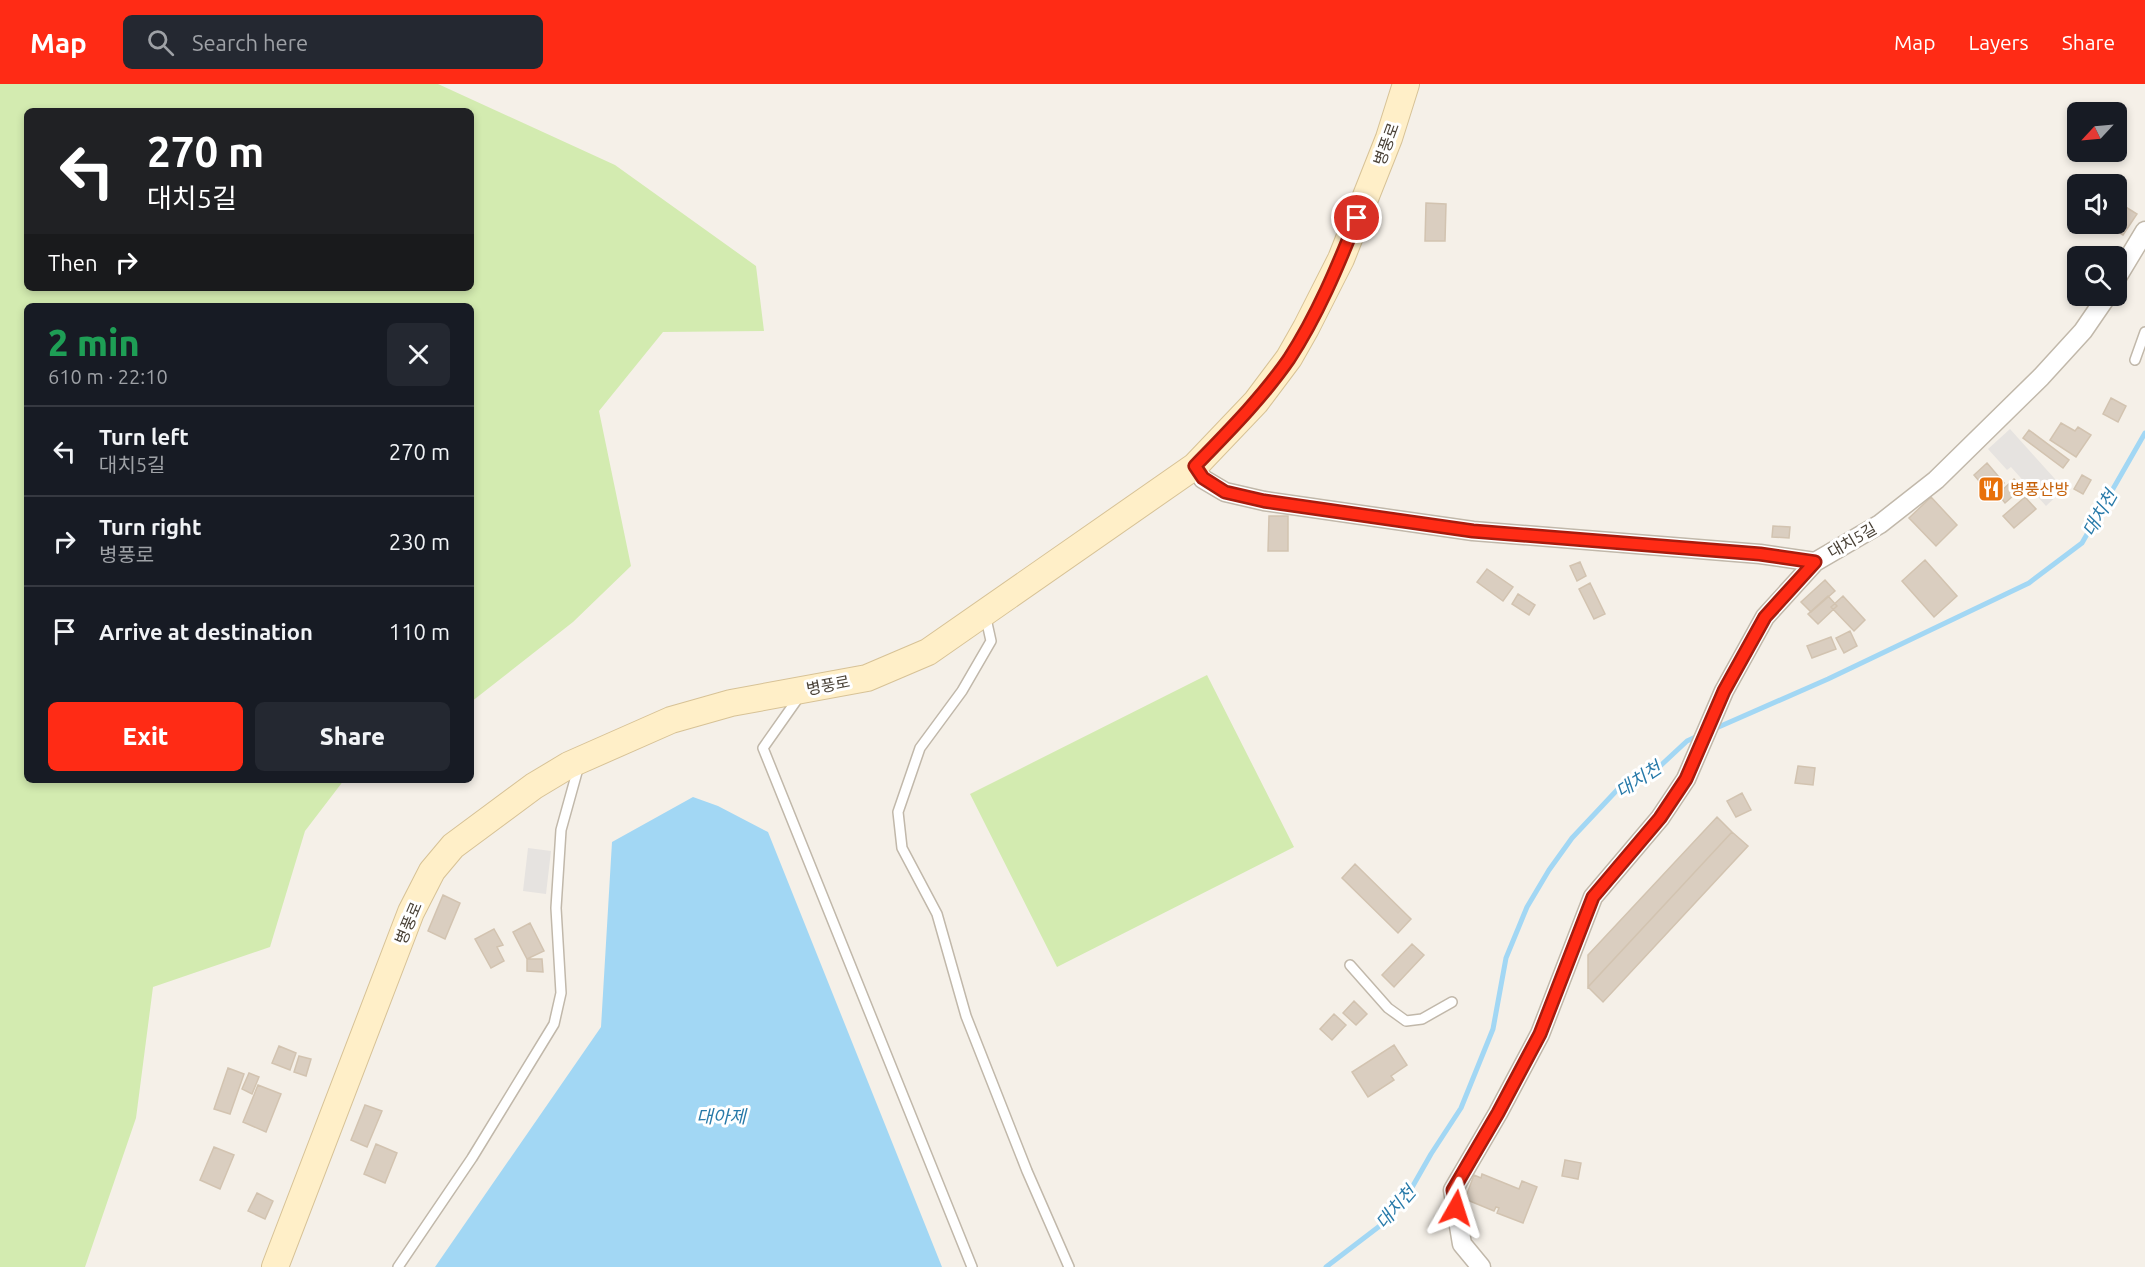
<!DOCTYPE html>
<html lang="en">
<head>
<meta charset="utf-8">
<style>
	body { margin:0; font-family:Ubuntu,"Noto Sans KR",sans-serif; background:#242831; color:#f1f3f6; height:100vh; display:flex; flex-direction:column; font-size:22px; white-space:nowrap }
	* { box-sizing:border-box; margin:0 }
	p { font-size:20px; color:#9ea1a6 }
	.icon { flex:none; width:33px; height:33px; fill:none; stroke:currentColor; stroke-width:2; stroke-linecap:round; stroke-linejoin:round }
	.map { position:relative; flex:1; overflow:hidden }
	.drawer { position:absolute; left:24px; top:219px; width:450px; height:480px; display:flex; flex-direction:column; background:#171b24; border-radius:9px; box-shadow:0 3px 9px #0003 }
	.drawer>* { flex:none }
	.banner { position:absolute; left:24px; top:24px; width:450px; height:183px; border-radius:9px; box-shadow:0 3px 9px #0003; background:#202124; color:#fff; overflow:hidden }
	.needle { width:39px; rotate:244deg }
	.buttons { position:absolute; left:2067px; top:18px; display:grid; gap:12px }
	.buttons a { display:grid; place-items:center; width:60px; height:60px; border-radius:9px; background:#171b24; box-shadow:0 3px 9px #0003; font-size:30px }
	.pin { position:absolute; display:grid; place-items:center; width:51px; height:51px; color:#fff; margin:-26px; border:3px solid #fff; border-radius:50%; box-shadow:0 2px 6px #0007 }
	.me { position:absolute; width:66px; margin:-33px; rotate:6deg; stroke-linejoin:round; filter:drop-shadow(0 0 4px #0008) }
	.turn { display:flex; align-items:center; gap:21px; height:126px; padding:0 24px; font-size:27px }
	.turn .icon { width:78px; height:78px; stroke-width:2.5 }
	.turn b { display:block; font-size:42px; line-height:51px }
	.then { display:flex; align-items:center; height:57px; padding:0 24px; background:#0003; gap:12px; font-size:22px }
	.round { display:grid; place-items:center; flex:none; width:63px; height:63px; border-radius:9px; background:#242831 }
	.summary { display:flex; align-items:center; justify-content:space-between; height:102px; padding:0 24px }
	h1 { font-size:36px; font-weight:800; line-height:45px; color:#1e9e55 }
	.button { display:flex; gap:12px; margin-top:auto; padding:12px 24px }
	.button a { flex:1; height:69px; border-radius:9px; background:#ff2b15; color:#fff; font-size:24px; font-weight:800; line-height:69px; text-align:center }
	.button a+a { background:#242831; color:#f1f3f6 }
	ul { padding:0; list-style:none }
	li { display:flex; align-items:center; gap:18px; height:90px; padding:0 24px; border-top:2px solid #363941 }
	li div { flex:1 }
	li b { display:block; font-size:22px }
	li em { font-style:normal }
	header { display:flex; align-items:center; gap:36px; box-sizing:border-box; height:84px; padding:0 30px; background:#ff2b15; color:#fff }
	header strong { font-size:28px }
	nav { display:flex; gap:33px; margin-inline-start:auto; font-size:21px }
	.search { width:420px; height:54px; background:#242831; display:flex; align-items:center; gap:15px; box-sizing:border-box; padding:0 21px; border-radius:9px; color:#9ea1a6; font-size:22px }
	.map>svg:first-child { display:block }
	.green { fill:#d3ebb0; fill-rule:evenodd }
	.parking { fill:#e6e3e0 }
	.water { fill:#a2d7f4 }
	.lines { fill:none; stroke-linecap:round; stroke-linejoin:round }
	.stream { stroke:#a2d7f4; stroke-width:5 }
	.building { fill:#dacec0; stroke:#d2c3b0; stroke-width:1.5 }
	.service-casing { stroke:#c1b8aa; stroke-width:12 }
	.minor-casing { stroke:#c1b8aa; stroke-width:21 }
	.secondary-casing { stroke:#d7c296; stroke-width:28 }
	.service { stroke:#fff; stroke-width:9 }
	.minor { stroke:#fff; stroke-width:18 }
	.secondary { stroke:#ffefc8; stroke-width:26 }
	.route-casing { stroke:#a61c0e; stroke-width:15 }
	.route { stroke:#ff2b15; stroke-width:10 }
	.labels { text-anchor:middle; dominant-baseline:central; stroke-width:6; stroke-linejoin:round; paint-order:stroke }
	.street-label { font-size:16px; fill:#494136; stroke:#fff }
	.food-label { font-size:16px; fill:#c56008; stroke:#fff; text-anchor:start }
	.water-label { font-size:18px; font-style:italic; fill:#287aa9; stroke:#fff }
</style>
</head>
<body>
<header>
<strong>Map</strong>
<div class="search"><svg class="icon" aria-label="search" viewBox="0 0 24 24"><circle cx="10" cy="10" r="6"/><path d="M15 15l6 6"/></svg>Search here</div>
<nav><a>Map</a><a>Layers</a><a>Share</a></nav>
</header>
<div class="map">
<svg width="2145" height="1183" viewBox="0 0 2145 1183">
	<rect width="100%" height="100%" fill="#f5f0e8"/>
	<!-- green -->
	<path class="green" d="M0,0H438L615,81L756,182L764,247L663,248L599,327L631,482L573,538L471,618V222H27V696H344L305,747L270,863L153,903L136,1034L85,1183H0ZM27,27H471V204H27Z
		M1207,591L1294,763L1057,883L970,710Z"/>
	<!-- parking -->
	<path class="parking" d="M2010,345L2064,405L2046,422L2011,383L2007,386L1988,365Z
		M528,764L551,767L546,810L523,807Z"/>
	<!-- water -->
	<path class="water" d="M693,713L718,722L768,748L942,1183H435L601,943L612,758Z"/>
	<g class="lines">
		<!-- stream -->
		<path class="stream" d="M1714,645L1828,595L2029,499L2082,459L2145,349
			M1326,1183L1381,1141L1406,1114L1431,1070L1461,1024L1493,945L1506,874L1527,823L1549,786L1572,754L1618,705L1658,684L1687,657L1700,651"/>
	</g>
	<!-- building -->
	<path class="building" d="M2116,117L2137,130L2123,151L2105,140H2116Z
		M1426,119L1446,120L1445,157H1425Z
		M2111,314L2126,322L2118,338L2103,330Z
		M2061,339L2075,347L2078,343L2091,351L2076,373L2050,356Z
		M2029,346L2069,376L2063,384L2023,354Z
		M1987,379L2004,399L1991,411L1974,391Z
		M2082,391L2091,396L2083,410L2074,405Z
		M2014,395L2022,404L2005,419L1998,410Z
		M1931,413L1957,441L1936,462L1909,434Z
		M2025,413L2036,425L2014,444L2003,432Z
		M1269,432H1288V467H1268Z
		M1773,442L1790,443L1789,454L1772,453Z
		M1925,476L1957,512L1934,533L1902,497Z
		M1580,478L1586,492L1577,497L1570,482Z
		M1487,485L1513,503L1503,517L1477,498Z
		M1825,496L1835,507L1811,528L1801,518Z
		M1590,499L1605,530L1594,535L1579,505Z
		M1518,510L1535,521L1529,531L1512,520Z
		M1828,512L1837,522L1818,540L1808,530Z
		M1843,512L1865,536L1854,547L1831,523Z
		M1850,547L1857,562L1844,569L1836,554Z
		M1831,553L1836,565L1812,574L1807,562Z
		M1798,682L1815,684L1813,701L1795,699Z
		M1742,709L1751,726L1736,733L1727,717Z
		M1717,733L1732,748L1588,903V871Z
		M1732,748L1748,762L1603,918L1588,903Z
		M1355,780L1411,835L1398,849L1342,794Z
		M443,811L460,819L445,855L428,847Z
		M530,839L544,867L527,875L513,848Z
		M494,845L503,861L497,863L504,877L491,884L475,855Z
		M1412,860L1424,871L1394,903L1382,891Z
		M527,875H542L543,888L527,887Z
		M1354,917L1367,930L1356,941L1343,929Z
		M1334,930L1346,941L1332,956L1320,945Z
		M1394,961L1407,981L1391,992L1394,996L1368,1013L1352,988Z
		M279,962L296,969L290,986L272,979Z
		M299,972L311,975L306,992L294,988Z
		M228,984L244,990L230,1030L214,1025Z
		M249,989L259,993L252,1010L242,1005Z
		M258,1001L281,1010L266,1048L243,1038Z
		M365,1021L382,1027L367,1063L351,1056Z
		M376,1060L397,1069L385,1099L364,1090Z
		M214,1063L234,1071L220,1105L200,1096Z
		M1565,1076L1581,1079L1578,1095L1562,1092Z
		M1482,1090L1519,1105L1522,1097L1537,1103L1523,1139L1497,1129L1499,1124L1496,1123L1494,1127L1465,1115L1474,1091L1481,1094Z
		M257,1109L273,1117L265,1135L248,1127Z"/>
	<g class="lines">
		<defs>
			<path id="service" d="M2135,276L2145,248
				M985,530L991,557L962,607L920,664L898,728L902,764L937,830L966,932L1027,1087L1069,1183
				M801,610L763,664L972,1183
				M1350,881L1388,924L1406,937L1422,935L1452,918
				M398,1183L472,1074L554,940L561,909L556,824L561,746L579,681"/>
			<path id="minor" d="M2116,195L2145,147
				M1195,382L1203,395L1225,408L1264,417L1473,447L1760,470L1815,478L1880,440L1936,396L2041,293L2083,247L2107,212
				M1481,1183L1462,1160L1453,1106L1498,1029L1540,950L1593,813L1660,734L1686,695L1724,607L1765,533L1815,478"/>
			<path id="secondary" d="M275,1183L411,828L432,787L453,762L534,702L569,681L671,636L731,619L867,594L928,568L1195,382L1256,318L1289,274L1306,244L1341,175L1389,54L1406,0"/>
		</defs>
		<!-- service casing -->
		<use href="#service" class="service-casing"/>
		<!-- minor casing -->
		<use href="#minor" class="minor-casing"/>
		<!-- secondary casing -->
		<use href="#secondary" class="secondary-casing"/>
		<!-- service -->
		<use href="#service" class="service"/>
		<!-- minor -->
		<use href="#minor" class="minor"/>
		<!-- secondary -->
		<use href="#secondary" class="secondary"/>
	</g>
	<g class="lines">
		<defs>
			<path id="route" d="M1357,134C1338,182 1317,232 1289,275C1262,314 1228,348 1195,382L1203,394L1225,408L1264,417L1473,447L1760,470L1815,478L1765,533L1724,607L1686,695L1660,734L1593,813L1540,950L1498,1029L1453,1106L1456,1124"/>
		</defs>
		<!-- route casing -->
		<use href="#route" class="route-casing"/>
		<!-- route -->
		<use href="#route" class="route"/>
	</g>
	<!-- icons -->
	<defs>
		<symbol id="restaurant-square" viewBox="-11 -11 22 22"><rect x="-9" y="-9" width="18" height="18" rx="4" fill="#e8710a" stroke="#fff"/><path d="M-5-6h1v4h1v-4h1v4h1v-4h1v5L-1.5 .5V6h-2V.5L-5-1ZM5-6V6H3V1.5H1.5Q1.5-4 5-6Z" fill="#fff"/></symbol>
	</defs>
	<g fill-rule="evenodd">
		<use href="#restaurant-square" x="1976" y="390" width="30" height="30"/>
	</g>
	<g class="labels">
		<!-- street labels -->
		<g class="street-label">
			<text transform="translate(1386 60) rotate(-70)">병풍로</text>
			<text transform="translate(1852 456) rotate(-30)">대치5길</text>
			<text transform="translate(828 601) rotate(-11)">병풍로</text>
			<text transform="translate(408 839) rotate(-67)">병풍로</text>
		</g>
		<!-- food labels -->
		<g class="food-label">
			<text x="2010" y="405">병풍산방</text>
		</g>
		<!-- water labels -->
		<g class="water-label">
			<text transform="translate(2099 429) rotate(-60)">대치천</text>
			<text transform="translate(1638 695) rotate(-33)">대치천</text>
			<text x="721" y="1032">대아제</text>
			<text transform="translate(1395 1123) rotate(-49)">대치천</text>
		</g>
	</g>
</svg>
<div class="buttons">
<a><svg class="needle" viewBox="-14 -14 28 28"><path d="M0-13l5 13h-10z" fill="#e53935"/><path d="M0 13l5-13h-10z" fill="#9ea1a6"/></svg></a>
<a><svg class="icon" aria-label="sound" viewBox="0 0 24 24"><path d="M4 9h4l5-4v14l-5-4H4zM17 9q2 3 0 6"/></svg></a>
<a><svg class="icon" aria-label="search" viewBox="0 0 24 24"><circle cx="10" cy="10" r="6"/><path d="M15 15l6 6"/></svg></a>
</div>
<div class="pin" style="left:1357px;top:134px;background:#d93025"><svg class="icon" aria-label="arrive" viewBox="0 0 24 24"><path d="M6 21V4h12l-3 4 3 4H6"/></svg></div>
<svg class="me" style="left:1456px;top:1124px" viewBox="-20 -20 40 40"><path d="M0-17L14 15 0 8-14 15z" fill="#ff2b15" stroke="#fff" stroke-width="4"/></svg>
<div class="banner">
<div class="turn"><svg class="icon" aria-label="left" viewBox="0 0 24 24"><path d="M17 20v-9H6M10 6l-5 5 5 5"/></svg><div><b>270 m</b>대치5길</div></div>
<div class="then">Then<svg class="icon" aria-label="right" viewBox="0 0 24 24"><path d="M7 20v-9h11M14 6l5 5-5 5"/></svg></div>
</div>
<section class="drawer">
<div class="summary"><div><h1>2 min</h1><p>610 m · 22:10</p></div><a class="round"><svg class="icon" aria-label="close" viewBox="0 0 24 24"><path d="M6 6l12 12M18 6L6 18"/></svg></a></div>
<ul>
<li><svg class="icon" aria-label="left" viewBox="0 0 24 24"><path d="M17 20v-9H6M10 6l-5 5 5 5"/></svg><div><b>Turn left</b><p>대치5길</p></div><em>270 m</em></li>
<li><svg class="icon" aria-label="right" viewBox="0 0 24 24"><path d="M7 20v-9h11M14 6l5 5-5 5"/></svg><div><b>Turn right</b><p>병풍로</p></div><em>230 m</em></li>
<li><svg class="icon" aria-label="arrive" viewBox="0 0 24 24"><path d="M6 21V4h12l-3 4 3 4H6"/></svg><div><b>Arrive at destination</b></div><em>110 m</em></li>
</ul>
<div class="button"><a>Exit</a><a>Share</a></div>
</section>
</div>
</body>
</html>
